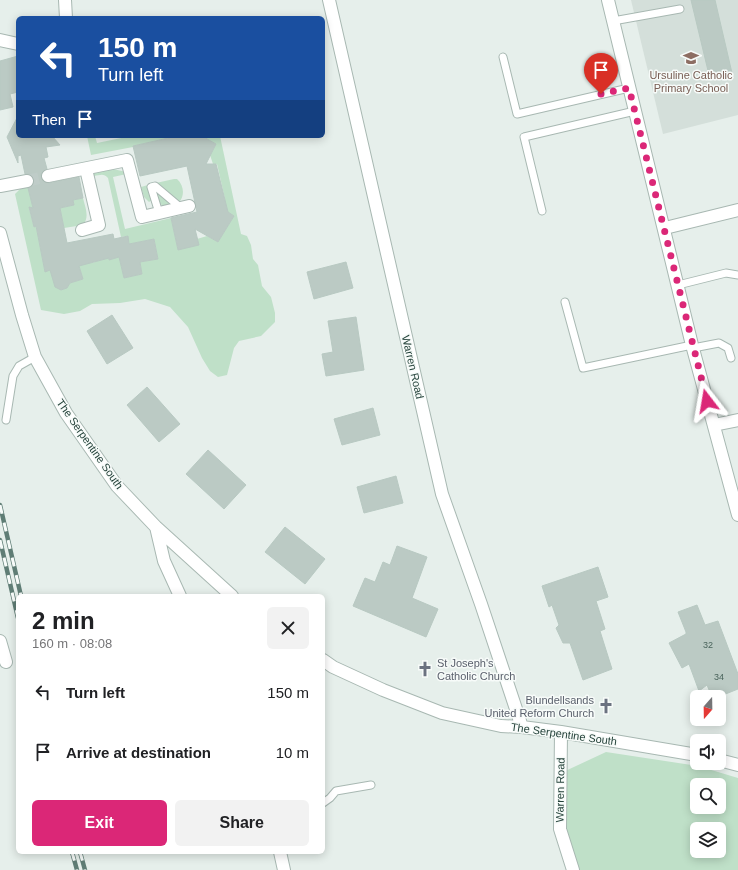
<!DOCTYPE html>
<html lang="en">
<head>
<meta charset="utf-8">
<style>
	body { margin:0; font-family:Arial,sans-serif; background:#f2f2f2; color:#202124; height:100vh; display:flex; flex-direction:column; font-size:15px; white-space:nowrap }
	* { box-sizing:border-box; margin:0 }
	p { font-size:13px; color:#757577 }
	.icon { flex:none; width:22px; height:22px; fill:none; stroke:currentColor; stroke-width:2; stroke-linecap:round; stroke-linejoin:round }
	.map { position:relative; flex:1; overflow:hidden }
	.side { position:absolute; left:16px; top:594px; width:309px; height:260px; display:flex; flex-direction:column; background:#fff; border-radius:6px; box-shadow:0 2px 10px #0003 }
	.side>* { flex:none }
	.guide { position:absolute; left:16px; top:16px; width:309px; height:122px; border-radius:6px; box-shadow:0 2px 10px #0003; background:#1a4fa0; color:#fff; overflow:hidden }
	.needle { width:26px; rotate:200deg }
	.tools { position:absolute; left:690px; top:690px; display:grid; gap:8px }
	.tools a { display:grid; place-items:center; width:36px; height:36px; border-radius:6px; background:#fff; box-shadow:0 2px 10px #0003; font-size:20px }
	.pin { position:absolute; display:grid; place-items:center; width:34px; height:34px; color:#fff; margin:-41px -17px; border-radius:50% 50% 50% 0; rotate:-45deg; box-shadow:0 0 4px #0007 }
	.pin .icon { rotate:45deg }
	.me { position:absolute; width:44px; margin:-22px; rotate:346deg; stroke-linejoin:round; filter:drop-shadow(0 0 3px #0008) }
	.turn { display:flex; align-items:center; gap:14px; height:84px; padding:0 16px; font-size:18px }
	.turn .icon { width:52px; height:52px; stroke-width:2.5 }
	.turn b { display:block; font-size:28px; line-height:34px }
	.then { display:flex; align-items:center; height:38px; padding:0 16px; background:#0003; gap:8px; font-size:15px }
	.round { display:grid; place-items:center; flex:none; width:42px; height:42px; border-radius:6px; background:#f2f2f2 }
	.summary { display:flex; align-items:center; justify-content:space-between; height:68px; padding:0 16px }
	h1 { font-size:24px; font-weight:600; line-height:30px }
	.button { display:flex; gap:8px; margin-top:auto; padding:8px 16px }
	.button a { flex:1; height:46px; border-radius:6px; background:#db2777; color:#fff; font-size:16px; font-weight:600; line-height:46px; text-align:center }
	.button a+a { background:#f2f2f2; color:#202124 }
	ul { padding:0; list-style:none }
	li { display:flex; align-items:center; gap:12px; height:60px; padding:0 16px }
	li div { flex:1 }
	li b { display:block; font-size:15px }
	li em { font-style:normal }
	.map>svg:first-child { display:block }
	.built { fill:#d4dfda }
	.green { fill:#bfe0c8; fill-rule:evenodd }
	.building { fill:#bbcac4; stroke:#b8c9c2 }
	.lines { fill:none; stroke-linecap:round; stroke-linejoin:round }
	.minor-tunnel { stroke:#bfccc8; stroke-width:12; stroke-dasharray:12 6; stroke-linecap:butt }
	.service-casing { stroke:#a8b8b2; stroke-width:9 }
	.minor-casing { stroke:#a8b8b2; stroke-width:14 }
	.service { stroke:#fff; stroke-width:7 }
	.minor { stroke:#fff; stroke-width:12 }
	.rail-casing { stroke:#5f7d75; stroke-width:4.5 }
	.rail { stroke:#f7fbf9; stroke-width:3; stroke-dasharray:9; stroke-linecap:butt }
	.route { stroke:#db2777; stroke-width:7; stroke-dasharray:0 12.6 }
	.labels { text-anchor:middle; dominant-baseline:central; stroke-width:3; stroke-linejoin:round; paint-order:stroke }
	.number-label { font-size:9px; fill:#4a645c }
	.education-label { font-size:11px; fill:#785e54; stroke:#f7fbf9 }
	.street-label { font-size:11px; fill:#24423a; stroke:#f7fbf9 }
	.worship-label { font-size:11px; fill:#5b616d; stroke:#f7fbf9; text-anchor:start }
</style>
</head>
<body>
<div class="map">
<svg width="738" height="870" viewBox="0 0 738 870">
	<rect width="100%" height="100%" fill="#e6efeb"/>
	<!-- built -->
	<path class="built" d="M631,0H738V115L663,134Z"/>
	<!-- green -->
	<path class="green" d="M87,136H95L97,143L131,136H185L173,137L133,146V147L91,155Z
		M202,136H220L241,234L247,236L251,245L253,259L258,265L262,286L271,297L275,313V322L261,336L239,341L234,348L227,375L218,377L210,371L202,358L188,327L170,307L145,299L120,303L92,304L80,311L64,314L41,310L15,194L20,189L28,186L33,208H29L34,227L36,226L45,271L55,269L61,290L67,288L70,283L83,279L78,263H92L109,257V260L115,258L119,255L124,278L142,274L140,262L158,259L154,239L129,244L127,236L121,237L108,178C104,173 100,175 94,176V173L113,169L131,173L113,177L125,229L171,218L178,250L197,239L207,236L218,242L234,216L224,210L225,199L217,164H213L210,155L216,144Z
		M174,179H177C184,185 185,196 179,202L156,183Z
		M148,185L152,200L149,202L144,197L141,187Z
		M155,190L175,204L164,210L161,204L158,203Z
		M83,198C85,207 90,217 83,225L64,228L60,208L74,205L73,200Z
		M606,752L698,766L738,778V870H573L560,829L561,773ZM697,785H719V807H697ZM697,829H719V851H697Z"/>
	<!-- building -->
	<path class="building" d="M691,0H715L732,73L710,79Z
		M18,56V92L10,94L13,107L0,110V61Z
		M18,116V136H52L60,145L46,147L48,157L44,158L47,169L43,171L41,174L43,181L49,183L79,177L83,198L73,200L74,205L60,208L67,243L113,234L114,239L128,236L129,244L154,239L158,259L140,262L142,274L124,278L119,257L109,260V258L79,266L83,279L70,283L67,288L61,290L55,287L50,270L45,272L36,226L34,227L29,207L33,208L28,188L34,184V179L30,174H25L21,155L18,156V163L7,137Z
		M177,136H202L216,144L206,164H216L228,212L234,216L218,242L195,229L199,245L178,250L171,218L197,212L187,166L140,176L133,146Z
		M346,262L353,288L314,299L307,272Z
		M112,315L133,348L107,364L87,331Z
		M356,317L364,370L326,376L322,354L333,352L328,321Z
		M147,387L180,424L159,442L127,405Z
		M373,408L380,435L342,445L334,419Z
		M208,450L246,485L224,509L186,474Z
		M396,476L403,503L364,513L357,487Z
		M285,527L325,559L305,584L265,552Z
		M397,546L427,557L412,598L438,609L426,637L353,606L365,578L375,582L383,562L390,565Z
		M598,567L608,597L596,601L605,629L600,631L612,669L583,680L570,643H563L556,628L559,625L552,605L549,607L542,586Z
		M697,605L705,625L718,621L738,674V689L718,697H712L707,685L699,691L689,664L682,668L669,643L686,634V632L678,612Z"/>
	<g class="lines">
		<!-- minor-tunnel -->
		<path class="minor-tunnel" d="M27,181L48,176"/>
		<defs>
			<path id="service" d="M613,21L680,9
				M503,57L517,114L629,88
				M542,211L524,137L635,111
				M159,213L151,187L155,186L181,208
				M678,285L726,273L738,275
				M565,302L583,368L692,345
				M693,348L719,343L728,348L731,358
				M6,420L13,376L19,366L35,357
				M323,803L330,798L336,791L371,785"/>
			<path id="minor" d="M65,0L66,18
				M329,0L442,494L481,604L522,727
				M608,0L692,345L738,515
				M0,40L18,44
				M48,176L127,160L142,217L189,206
				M0,186L27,181
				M665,228L738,210
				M82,230L99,225L86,169
				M0,233L22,315L35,357L66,413L117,486L156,527L232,596
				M714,425L738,420
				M156,527L164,561L180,596
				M0,641L6,662
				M323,660L333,667L383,690L442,713L501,726L522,727L561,732L697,755
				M561,732L560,829L573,870
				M719,760L738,765
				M280,852L284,870"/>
		</defs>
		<!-- service casing -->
		<use href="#service" class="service-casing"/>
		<!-- minor casing -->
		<use href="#minor" class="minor-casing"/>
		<!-- service -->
		<use href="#service" class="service"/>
		<!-- minor -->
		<use href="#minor" class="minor"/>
		<defs>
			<path id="rail" d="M0,505L21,596
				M0,540L18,618
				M72,852L77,870
				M80,852L85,870"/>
		</defs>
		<!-- rail casing -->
		<use href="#rail" class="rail-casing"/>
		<!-- rail -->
		<use href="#rail" class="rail"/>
	</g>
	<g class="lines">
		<!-- route -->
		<path class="route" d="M601,94L629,88L707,401"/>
	</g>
	<!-- icons -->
	<defs>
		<symbol id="school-bare" viewBox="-9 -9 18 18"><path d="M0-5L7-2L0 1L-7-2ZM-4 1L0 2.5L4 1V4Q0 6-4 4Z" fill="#8d6e63" stroke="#f7fbf9" stroke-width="2.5" paint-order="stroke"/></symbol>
		<symbol id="church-bare" viewBox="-9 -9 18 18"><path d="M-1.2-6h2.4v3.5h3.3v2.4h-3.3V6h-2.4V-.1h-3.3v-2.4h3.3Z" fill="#6b7280" stroke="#f7fbf9" stroke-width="2.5" paint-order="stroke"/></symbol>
	</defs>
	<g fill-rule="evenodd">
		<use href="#school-bare" x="680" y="47" width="22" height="22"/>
		<use href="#church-bare" x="414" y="658" width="22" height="22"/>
		<use href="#church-bare" x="595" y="695" width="22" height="22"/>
	</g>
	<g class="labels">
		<!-- number labels -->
		<g class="number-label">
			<text x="708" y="645">32</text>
			<text x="719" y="677">34</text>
		</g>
		<!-- education labels -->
		<g class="education-label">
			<text x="691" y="75">Ursuline Catholic<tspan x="691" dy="13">Primary School</tspan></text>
		</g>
		<!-- street labels -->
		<g class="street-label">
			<text transform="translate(413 367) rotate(77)">Warren Road</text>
			<text transform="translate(90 444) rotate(55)">The Serpentine South</text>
			<text transform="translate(564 734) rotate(8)">The Serpentine South</text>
			<text transform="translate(560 790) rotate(-89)">Warren Road</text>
		</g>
		<!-- worship labels -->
		<g class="worship-label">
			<text x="437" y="663">St Joseph's<tspan x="437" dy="13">Catholic Church</tspan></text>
			<text x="594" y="700" text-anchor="end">Blundellsands<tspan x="594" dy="13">United Reform Church</tspan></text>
		</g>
	</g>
</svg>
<div class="tools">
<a><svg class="needle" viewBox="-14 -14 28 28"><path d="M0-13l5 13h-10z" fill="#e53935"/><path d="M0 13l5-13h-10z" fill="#757577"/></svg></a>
<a><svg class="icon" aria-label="sound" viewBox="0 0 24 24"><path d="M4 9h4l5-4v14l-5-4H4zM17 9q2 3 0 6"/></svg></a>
<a><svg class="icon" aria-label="search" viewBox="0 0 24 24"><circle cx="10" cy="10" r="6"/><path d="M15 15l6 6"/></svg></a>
<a><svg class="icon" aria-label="layers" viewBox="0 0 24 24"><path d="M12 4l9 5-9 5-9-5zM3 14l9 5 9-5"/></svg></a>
</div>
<div class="pin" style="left:601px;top:94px;background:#d93025"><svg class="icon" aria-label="arrive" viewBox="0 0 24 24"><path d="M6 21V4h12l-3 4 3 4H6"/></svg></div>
<svg class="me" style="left:707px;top:401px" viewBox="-20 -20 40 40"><path d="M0-17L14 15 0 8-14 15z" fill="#db2777" stroke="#fff" stroke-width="4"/></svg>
<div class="guide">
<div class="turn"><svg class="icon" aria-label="left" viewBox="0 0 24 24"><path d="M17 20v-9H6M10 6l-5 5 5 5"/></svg><div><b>150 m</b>Turn left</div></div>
<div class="then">Then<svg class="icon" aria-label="arrive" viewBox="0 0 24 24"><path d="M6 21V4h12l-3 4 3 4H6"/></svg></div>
</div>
<section class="side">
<div class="summary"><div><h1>2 min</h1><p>160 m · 08:08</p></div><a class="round"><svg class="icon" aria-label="close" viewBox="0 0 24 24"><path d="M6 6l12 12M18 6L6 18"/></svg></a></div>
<ul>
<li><svg class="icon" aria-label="left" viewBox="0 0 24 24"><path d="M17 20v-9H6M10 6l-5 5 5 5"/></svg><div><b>Turn left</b></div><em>150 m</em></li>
<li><svg class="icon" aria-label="arrive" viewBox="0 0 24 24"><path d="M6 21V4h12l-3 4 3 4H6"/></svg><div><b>Arrive at destination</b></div><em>10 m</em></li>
</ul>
<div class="button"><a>Exit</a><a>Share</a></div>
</section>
</div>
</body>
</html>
